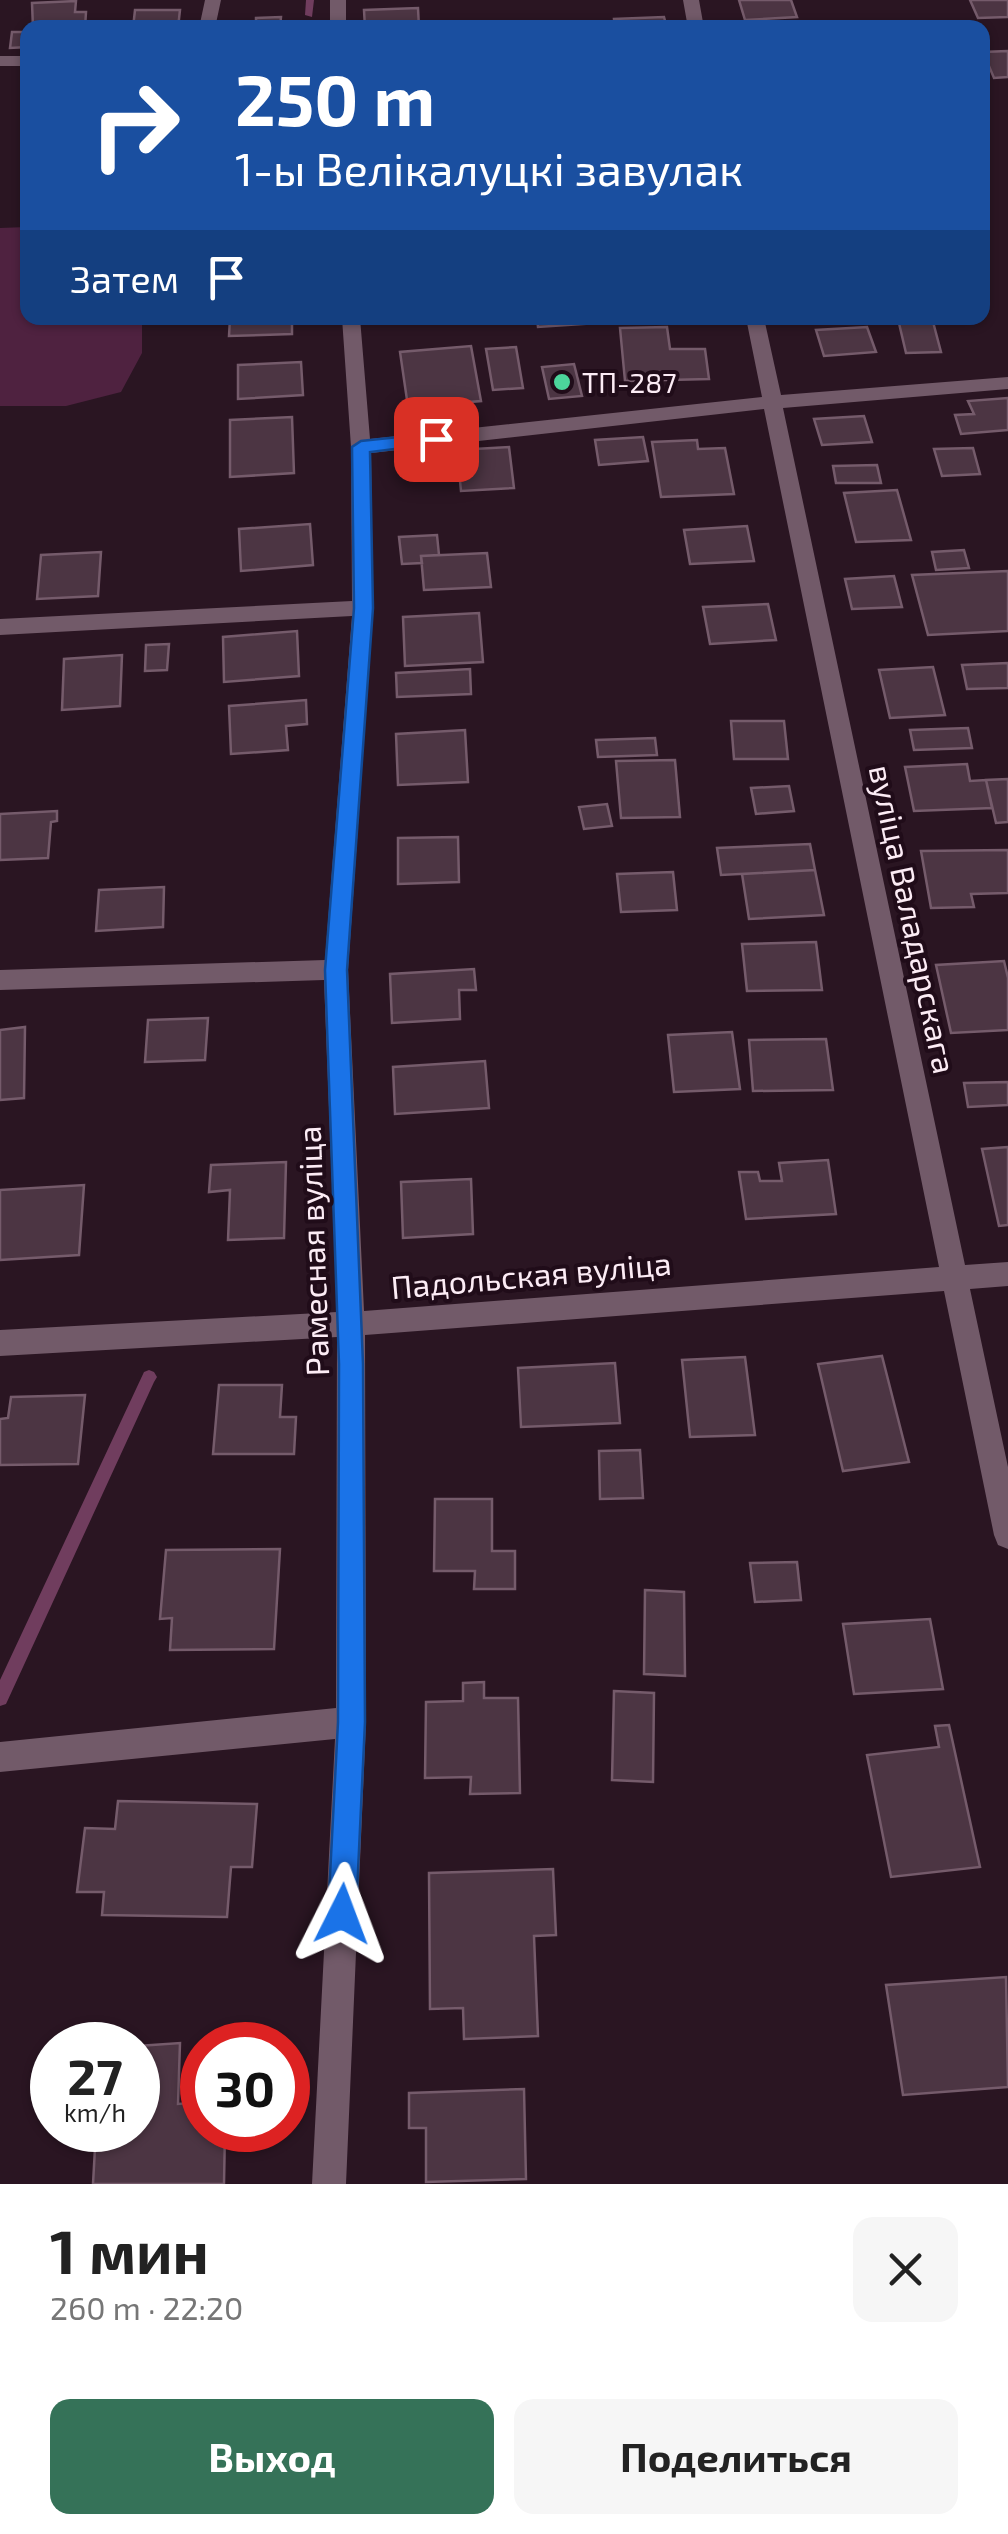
<!DOCTYPE html>
<html lang="ru">
<head>
<meta charset="utf-8">
<style>
	body { margin:0; font-family:"Exo 2",sans-serif; background:#f6f6f6; color:#222; height:100vh; display:flex; flex-direction:column; font-size:38px; white-space:nowrap }
	* { box-sizing:border-box; margin:0 }
	p { font-size:32px; color:#767676 }
	.icon { flex:none; width:55px; height:55px; fill:none; stroke:currentColor; stroke-width:2; stroke-linecap:round; stroke-linejoin:round }
	.map { position:relative; height:2184px; overflow:hidden }
	.sheet { display:flex; flex-direction:column; background:#fff; flex:1 }
	.sheet>* { flex:none }
	.hud { position:absolute; left:20px; top:20px; width:970px; height:305px; border-radius:20px; box-shadow:0 2px 8px #0004; background:#1a4fa0; color:#fff; overflow:hidden }
	.speed { position:absolute; left:30px; top:2022px; display:flex; gap:20px; font-size:50px; font-weight:700; text-align:center }
	.speed>* { display:grid; place-content:center; width:130px; height:130px; border-radius:50%; background:#fff; box-shadow:0 2px 8px #0004; line-height:1 }
	.speed small { font-size:25px; font-weight:400 }
	.speed .limit { border:15px solid #d22; background:#fff; color:#111 }
	.pin { position:absolute; display:grid; place-items:center; width:85px; height:85px; color:#fff; margin:-42px; border-radius:20px; box-shadow:0 5px 15px #0006 }
	.me { position:absolute; width:110px; margin:-55px; rotate:3deg; stroke-linejoin:round; filter:drop-shadow(0 0 8px #0008) }
	.turn { display:flex; align-items:center; gap:35px; height:210px; padding:0 50px; font-size:45px }
	.turn .icon { width:130px; height:130px; stroke-width:2.5 }
	.turn b { display:block; font-size:70px; line-height:85px }
	.then { display:flex; align-items:center; height:95px; padding:0 50px; background:#0003; gap:20px; font-size:38px }
	.round { display:grid; place-items:center; flex:none; width:105px; height:105px; border-radius:20px; background:#f6f6f6 }
	.summary { display:flex; align-items:center; justify-content:space-between; height:170px; padding:0 50px }
	h1 { font-size:60px; font-weight:700; line-height:75px }
	.cta { display:flex; gap:20px; margin-top:auto; padding:20px 50px }
	.cta a { flex:1; height:115px; border-radius:20px; background:#357258; color:#fff; font-size:40px; font-weight:700; line-height:115px; text-align:center }
	.cta a+a { background:#f6f6f6; color:#222 }
	.map>svg:first-child { display:block }
	.green { fill:#4f2240 }
	.lines { fill:none; stroke-linecap:round; stroke-linejoin:round }
	.stream { fill:#703d5e; fill-rule:evenodd }
	.building { fill:#4c3543; stroke:#755b6b; stroke-width:2.5 }
	.street { fill:#725a69; fill-rule:evenodd }
	.route { fill:#1a73e8; stroke:#114b97; stroke-width:2.5 }
	.poi-dot { fill:#4cd49b; stroke:#200c19; stroke-width:4 }
	.labels { text-anchor:middle; dominant-baseline:central; stroke-width:8; stroke-linejoin:round; paint-order:stroke }
	.far-poi-label { font-size:28px; fill:#fcecf5; stroke:#200c19; text-anchor:start }
	.street-label { font-size:32px; fill:#fcecf5; stroke:#200c19 }
</style>
</head>
<body>
<div class="map">
<svg width="1008" height="2184" viewBox="0 0 1008 2184">
	<rect width="100%" height="100%" fill="#2a1522"/>
	<!-- green -->
	<path class="green" d="M27,227L28,318H142V353L121,392L66,406H0V228Z"/>
	<g class="lines">
		<!-- stream -->
		<path class="stream" d="M306,0H314L312,17L305,15Z
			M149,1370L154,1372L157,1377L154,1382L6,1704L0,1706V1680L144,1372Z"/>
	</g>
	<!-- building -->
	<path class="building" d="M739,0H791L797,17L745,20Z
		M970,0H1008V17L978,18Z
		M76,1L75,12H86L85,28H33L32,3Z
		M418,8L419,28H365L364,10Z
		M135,10H180L178,28H133Z
		M281,17L280,28H222V24L256,23V18Z
		M664,17L667,28H615L614,19Z
		M12,32H28V47L10,48Z
		M1008,51V77L994,78L983,52Z
		M230,318H292V334L229,336Z
		M537,318H594L596,323L538,327Z
		M932,318L941,352L906,353L898,319Z
		M667,327L670,349H705L709,379L625,381L620,328Z
		M867,327L876,352L824,356L816,330Z
		M471,346L481,401L408,407L400,352Z
		M516,347L523,388L493,390L486,349Z
		M301,362L303,395L238,399V365Z
		M574,364L582,396L549,399L542,367Z
		M1008,398V430L961,434L955,415L974,414L968,401Z
		M864,416L872,442L822,445L814,419Z
		M292,417L294,473L230,477V420Z
		M643,437L648,461L599,465L595,440Z
		M697,440L698,449L725,448L734,494L661,497L652,442Z
		M509,447L514,488L461,491L457,450Z
		M973,448L980,474L942,476L934,449Z
		M877,465L881,483H836L833,466Z
		M897,490L911,540L856,542L844,493Z
		M310,524L313,565L241,571L239,529Z
		M747,526L754,561L690,564L684,530Z
		M437,535L439,555L421,556L422,563L402,564L399,537Z
		M964,550L969,568L936,570L932,552Z
		M101,552L98,596L37,599L41,555Z
		M487,553L491,587L424,590L421,556Z
		M1008,571V631L928,635L912,575Z
		M894,576L902,607L852,609L845,579Z
		M768,604L776,640L710,644L703,607Z
		M479,613L483,662L405,666L403,617Z
		M297,631L299,676L224,682L223,637Z
		M169,644L167,670L145,671L146,645Z
		M122,655L120,706L62,710L64,659Z
		M1008,663V688L967,689L962,665Z
		M933,667L945,715L890,718L879,670Z
		M470,669L471,694L397,697L396,673Z
		M306,700L307,724L286,726L288,750L231,754L229,706Z
		M731,721H784L788,759H734Z
		M968,728L972,748L914,750L910,730Z
		M465,730L468,782L398,785L396,734Z
		M655,738L657,755L598,757L596,740Z
		M675,760L680,817L621,818L616,761Z
		M967,764L970,781L986,780L992,808L914,811L905,767Z
		M1008,779V822L996,823L986,780Z
		M789,786L794,811L756,814L751,788Z
		M607,804L612,826L584,829L579,807Z
		M57,811V821L51,822L48,858L0,860V814Z
		M458,837L459,882L398,884V838Z
		M810,844L815,870L721,875L717,848Z
		M1008,850V893L971,894L974,907L931,908L921,851Z
		M815,870L824,915L749,919L742,874Z
		M673,872L677,910L621,912L617,874Z
		M164,887L163,927L96,931L99,890Z
		M816,942L822,990L747,991L742,944Z
		M1004,961L1008,978V1030L951,1033L936,965Z
		M474,969L476,990H459L460,1019L392,1023L390,974Z
		M208,1018L205,1060L145,1062L148,1020Z
		M25,1027L24,1098L0,1100V1030Z
		M732,1032L740,1089L674,1092L668,1035Z
		M826,1039L833,1090L753,1091L749,1040Z
		M485,1061L489,1108L395,1114L393,1067Z
		M1008,1082V1105L968,1107L964,1083Z
		M1008,1147V1225L999,1226L982,1149Z
		M828,1160L836,1214L746,1219L739,1172H758L760,1181H782L779,1163Z
		M286,1162L284,1238L228,1240L230,1190L209,1192L211,1165Z
		M471,1179L473,1234L403,1238L401,1182Z
		M84,1185L79,1255L0,1260V1190Z
		M882,1356L909,1462L843,1471L818,1364Z
		M745,1357L755,1435L690,1437L682,1360Z
		M615,1363L620,1423L521,1427L518,1368Z
		M219,1385H282L280,1417H296L294,1454H213Z
		M85,1395L78,1464L0,1465V1419L8,1418L11,1397Z
		M640,1450L643,1498L600,1499L599,1451Z
		M435,1499H492V1551H515V1589H474L475,1571H434Z
		M280,1549L274,1649L170,1650L172,1618L160,1619L166,1550Z
		M797,1562L801,1600L755,1602L750,1563Z
		M645,1590L684,1592L685,1676L644,1674Z
		M930,1619L943,1689L854,1694L843,1624Z
		M484,1682V1698H518L520,1793L470,1794L471,1777L425,1778L426,1702L463,1701V1683Z
		M614,1691L654,1693L653,1782L612,1780Z
		M949,1725L980,1867L891,1877L867,1755L939,1747L935,1726Z
		M118,1801L257,1804L252,1867H231L227,1917L102,1915L104,1892H77L85,1828L115,1829Z
		M553,1869L556,1935L534,1936L538,2036L464,2039L463,2008L430,2009L429,1873Z
		M1006,1977L1008,2087L903,2095L886,1985Z
		M180,2043L178,2104L202,2102V2130H225L224,2184H93L96,2130H138V2046Z
		M524,2089L526,2179L426,2182V2128H409V2093Z"/>
	<g class="lines">
		<!-- street -->
		<path class="street" d="M205,0H221L215,28H199Z
			M330,0H346V28H330Z
			M683,0H699L704,28H688Z
			M0,56H28V66H0Z
			M342,318H360L370,439L762,397L746,318H764L781,395L1008,377V389L783,408L965,1265L1008,1262V1286L970,1289L1008,1467V1549L998,1545L994,1535L944,1291L365,1335L366,1722L346,2184H312L335,1739L0,1772V1742L336,1708L337,1337L0,1356V1330L337,1312L324,980L0,990V970L325,960L352,616L0,635V619L352,601L351,447ZM764,409L939,1267L364,1311L348,970L373,608L371,453Z"/>
	</g>
	<!-- route -->
	<path class="route" d="M436,433L445,439L442,443L370,452L373,608L347,970L363,1364L365,1722L356,1914L352,1925L342,1929L332,1925L328,1914L338,1722L339,1364L325,970L354,608L352,447L361,441Z"/>
	<!-- markers -->
	<circle class="poi-dot" cx="562" cy="382" r="10"/>
	<g class="labels">
		<!-- far-poi labels -->
		<g class="far-poi-label">
			<text x="582" y="382">ТП-287</text>
		</g>
		<!-- street labels -->
		<g class="street-label">
			<text transform="translate(914 919) rotate(78)">вуліца Валадарскага</text>
			<text transform="translate(312 1251) rotate(-92)">Рамесная вуліца</text>
			<text transform="translate(531 1274) rotate(-5)">Падольская вуліца</text>
		</g>
	</g>
</svg>
<div class="speed"><div>27<small>km/h</small></div><div class="limit">30</div></div>
<div class="pin" style="left:436px;top:439px;background:#d93025"><svg class="icon" aria-label="arrive" viewBox="0 0 24 24"><path d="M6 21V4h12l-3 4 3 4H6"/></svg></div>
<svg class="me" style="left:342px;top:1914px" viewBox="-20 -20 40 40"><path d="M0-17L14 15 0 8-14 15z" fill="#1a73e8" stroke="#fff" stroke-width="4"/></svg>
<div class="hud">
<div class="turn"><svg class="icon" aria-label="right" viewBox="0 0 24 24"><path d="M7 20v-9h11M14 6l5 5-5 5"/></svg><div><b>250 m</b>1-ы Велікалуцкі завулак</div></div>
<div class="then">Затем<svg class="icon" aria-label="arrive" viewBox="0 0 24 24"><path d="M6 21V4h12l-3 4 3 4H6"/></svg></div>
</div>
</div>
<section class="sheet">
<div class="summary"><div><h1>1 мин</h1><p>260 m · 22:20</p></div><a class="round"><svg class="icon" aria-label="close" viewBox="0 0 24 24"><path d="M6 6l12 12M18 6L6 18"/></svg></a></div>
<div class="cta"><a>Выход</a><a>Поделиться</a></div>
</section>
</body>
</html>
